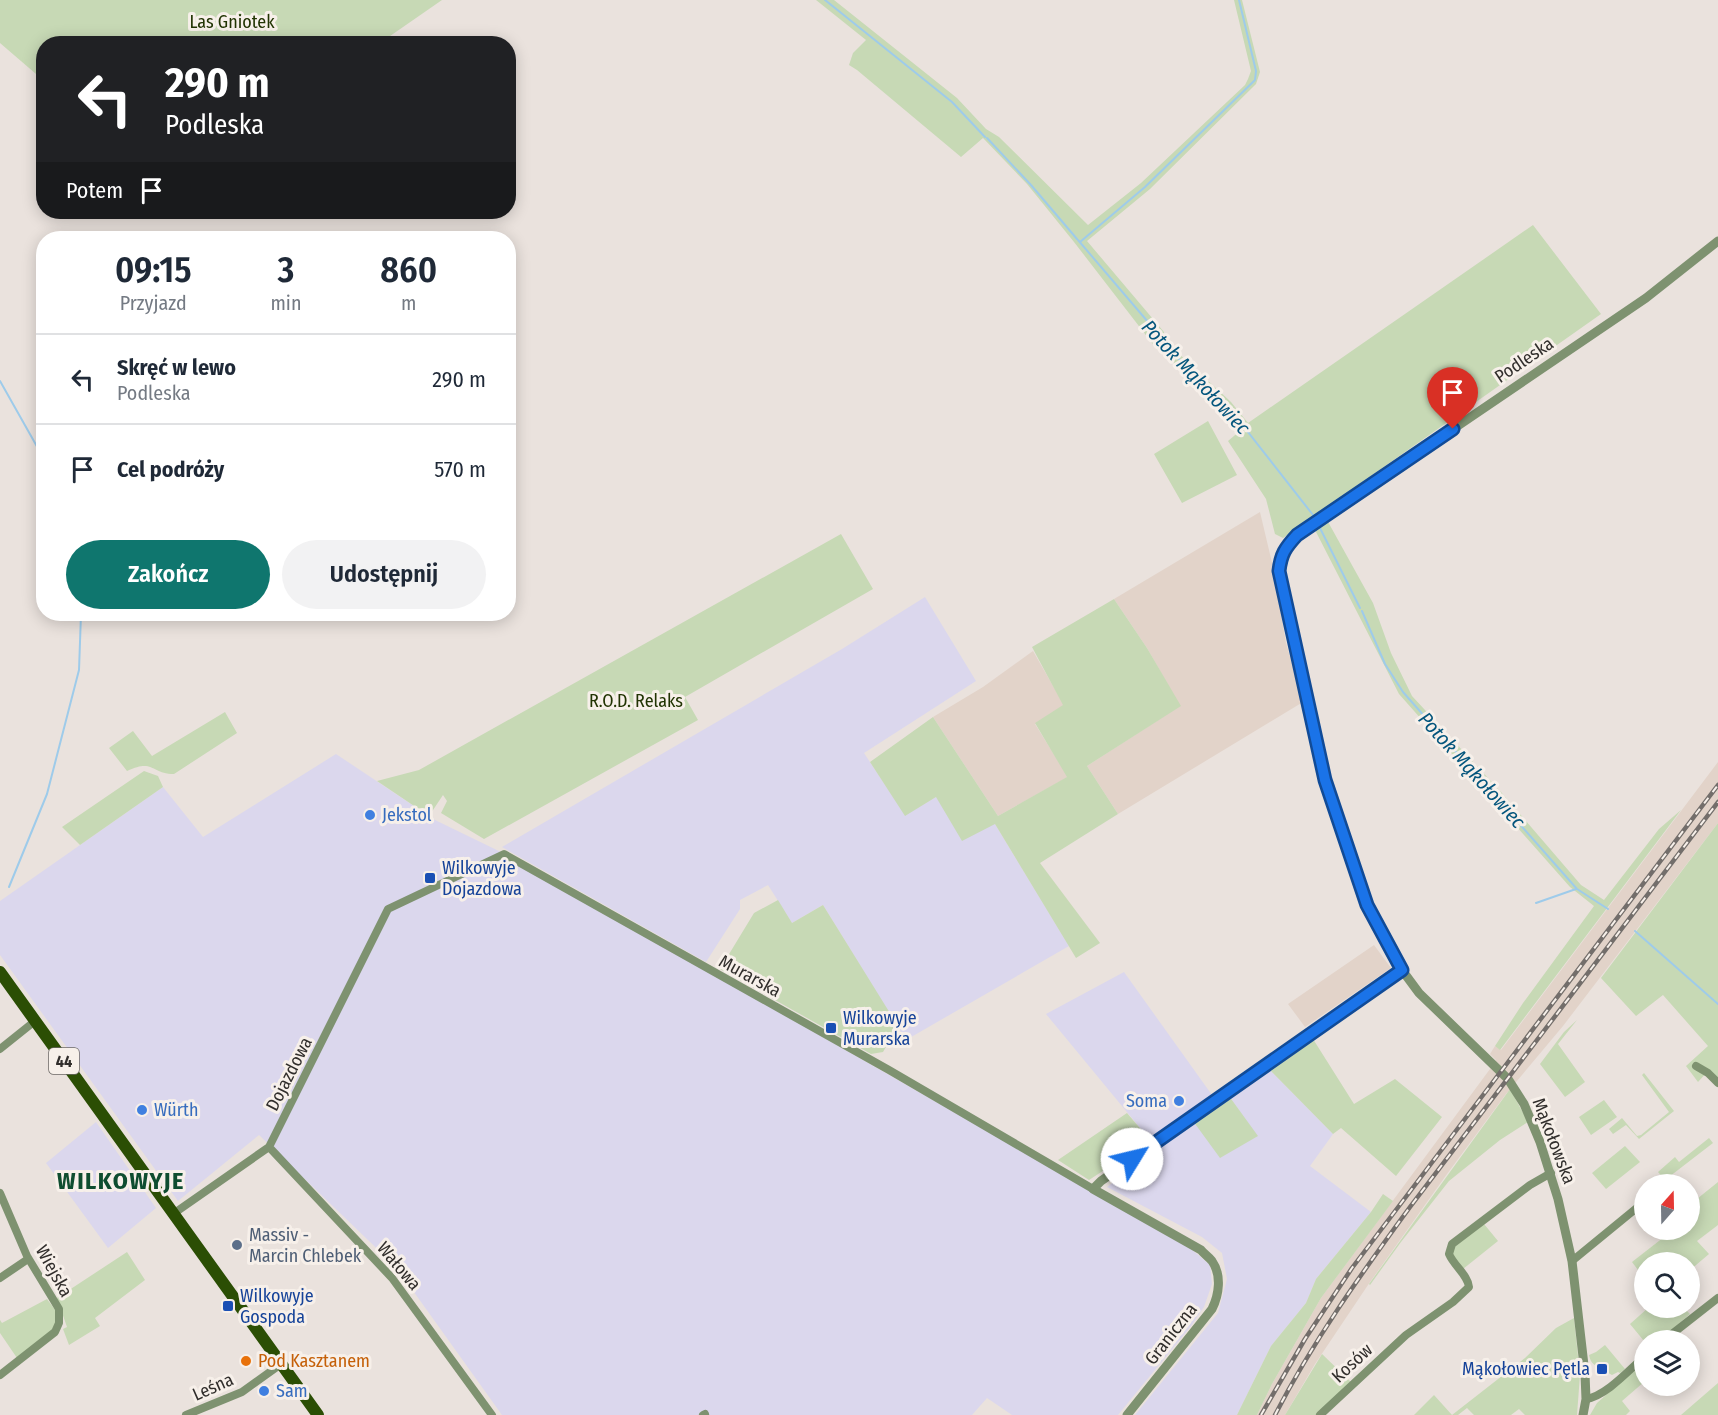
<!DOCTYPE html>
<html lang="pl">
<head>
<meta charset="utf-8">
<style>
	body { margin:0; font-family:"Fira Sans Condensed",sans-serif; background:#f2f2f3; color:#1f2937; height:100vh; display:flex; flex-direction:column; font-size:22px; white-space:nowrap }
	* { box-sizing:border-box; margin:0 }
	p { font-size:20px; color:#747a83 }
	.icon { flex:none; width:33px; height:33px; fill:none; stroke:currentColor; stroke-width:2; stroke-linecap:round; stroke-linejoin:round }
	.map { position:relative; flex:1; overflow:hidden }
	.side { position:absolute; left:36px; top:231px; width:480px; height:390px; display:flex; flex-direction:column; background:#fff; border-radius:24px; box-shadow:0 3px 15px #0003 }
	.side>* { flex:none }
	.top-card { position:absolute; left:36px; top:36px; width:480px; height:183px; border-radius:24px; box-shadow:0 3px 15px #0003; background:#202124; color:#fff; overflow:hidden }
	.needle { width:39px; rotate:20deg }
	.controls { position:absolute; left:1634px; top:1174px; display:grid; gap:12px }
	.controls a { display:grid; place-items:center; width:66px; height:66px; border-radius:50%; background:#fff; box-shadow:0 3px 15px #0003; font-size:30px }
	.pin { position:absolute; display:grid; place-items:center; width:51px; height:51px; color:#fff; margin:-62px -26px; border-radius:50% 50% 50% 0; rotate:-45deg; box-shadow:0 0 6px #0007 }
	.pin .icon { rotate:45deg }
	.me { position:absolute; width:66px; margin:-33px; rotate:54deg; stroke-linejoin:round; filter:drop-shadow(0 0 4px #0008) }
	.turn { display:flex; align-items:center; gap:21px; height:126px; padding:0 30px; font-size:27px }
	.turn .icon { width:78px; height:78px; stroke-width:2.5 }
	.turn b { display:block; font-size:42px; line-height:51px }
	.then { display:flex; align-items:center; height:57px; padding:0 30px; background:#0003; gap:12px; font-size:22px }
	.eta { display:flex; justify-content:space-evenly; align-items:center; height:102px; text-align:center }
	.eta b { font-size:36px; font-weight:600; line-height:42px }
	.button { display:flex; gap:12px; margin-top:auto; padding:12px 30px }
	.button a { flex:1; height:69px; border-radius:36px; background:#0f766e; color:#fff; font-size:24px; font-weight:600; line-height:69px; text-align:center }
	.button a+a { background:#f2f2f3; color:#1f2937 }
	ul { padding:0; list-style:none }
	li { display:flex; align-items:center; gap:18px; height:90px; padding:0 30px; border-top:2px solid #e0e1e3 }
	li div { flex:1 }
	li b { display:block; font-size:22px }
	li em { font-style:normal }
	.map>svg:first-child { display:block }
	.built { fill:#e2d3c9 }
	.industrial { fill:#dbd7ed }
	.green { fill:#c7d9b5 }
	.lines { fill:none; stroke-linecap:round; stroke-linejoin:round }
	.stream { stroke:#9ecbea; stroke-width:2 }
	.minor { stroke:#7e9270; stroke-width:8 }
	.tertiary { stroke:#7e9270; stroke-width:9 }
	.primary { stroke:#2b4e04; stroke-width:12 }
	.rail-casing { stroke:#736e6b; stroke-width:4.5 }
	.rail { stroke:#f7f0ea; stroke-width:2; stroke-dasharray:7; stroke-linecap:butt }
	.route-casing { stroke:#114b97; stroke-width:15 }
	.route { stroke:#1a73e8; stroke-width:10 }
	.shop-dot { fill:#3f7fe0; stroke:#f7f0ea; stroke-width:2 }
	.transit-dot { fill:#1a4fb4; stroke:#f7f0ea; stroke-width:2 }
	.service-dot { fill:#5c6f8a; stroke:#f7f0ea; stroke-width:2 }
	.food-dot { fill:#e8710a; stroke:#f7f0ea; stroke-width:2 }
	.labels { text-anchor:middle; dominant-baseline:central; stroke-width:6; stroke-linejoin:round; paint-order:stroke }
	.shield { fill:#f7f0ea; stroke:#6c6865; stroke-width:1.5 }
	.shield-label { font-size:16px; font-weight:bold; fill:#312e2c }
	.park-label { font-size:18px; fill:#213403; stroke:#f7f0ea }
	.street-label { font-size:18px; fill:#312e2c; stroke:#f7f0ea }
	.shop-label { font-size:18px; fill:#366cbe; stroke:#f7f0ea; text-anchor:start }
	.transit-label { font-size:18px; fill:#164399; stroke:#f7f0ea; text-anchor:start }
	.service-label { font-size:18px; fill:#4e5e75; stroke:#f7f0ea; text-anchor:start }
	.food-label { font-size:18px; fill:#c56008; stroke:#f7f0ea; text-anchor:start }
	.water-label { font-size:20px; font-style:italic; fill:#05567d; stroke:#f7f0ea }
	.district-label { font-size:24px; font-weight:bold; letter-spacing:1.5px; fill:#0e4d30; stroke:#f7f0ea }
</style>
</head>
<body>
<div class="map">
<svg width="1718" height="1415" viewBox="0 0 1718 1415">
	<rect width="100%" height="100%" fill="#eae2dd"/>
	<!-- built -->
	<path class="built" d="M1260,512L1273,567L1286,643L1303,702L1118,814L1087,766L1180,706L1147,648L1114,599Z
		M1033,651L1064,705L1035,724L1068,777L998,816L933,717L983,687Z
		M1718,762V823L1563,1026L1506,1094L1447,1174L1370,1282L1315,1364L1285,1415H1257L1272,1384L1321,1298L1490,1069L1496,1060L1490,1054L1495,1046L1501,1050Z
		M1374,945L1391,968L1305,1027L1288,1004Z"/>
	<!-- industrial -->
	<path class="industrial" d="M925,597L976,681L864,753L905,815L936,797L995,824L1069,946L906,1040L823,905L792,923L768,885L740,900V909L706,962L502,847L842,649Z
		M336,754L435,820L503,853L1190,1248L1210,1265L1212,1284L1204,1307L1191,1326L1118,1415H1012L987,1398L972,1415H502L396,1267L259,1135L178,1201L0,955V901L163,787L203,837Z
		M1124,972L1212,1095L1150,1140L1046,1014Z
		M1267,1067L1333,1134L1310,1166L1371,1212L1316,1279L1306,1303L1271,1346L1237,1415H1135L1218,1313L1227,1279L1222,1253L1202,1237L1107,1187L1193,1121L1257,1136L1229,1096Z
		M96,1122L156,1208L108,1248L46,1163Z"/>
	<!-- green -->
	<path class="green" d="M0,0H442L380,43L44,44L43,80L0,43Z
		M816,0H834L957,98L986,129L999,137L1088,225L1141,183L1245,85L1248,79L1251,71L1234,0H1242L1260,72L1256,84L1150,189L1087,241L1164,332V340L1231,402L1248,423L1533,225L1601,314L1283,538L1275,534L1266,499L1228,441L1241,430L1219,406L1152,343L1074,242L1027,184L983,138L961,157L857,70L849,65L853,53L866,40Z
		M1208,421L1237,475L1182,503L1154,454Z
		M1327,520L1373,603L1391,653L1412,696L1501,792L1581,885L1604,900L1659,829L1681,810L1500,1050L1495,1046L1523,1003L1594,906L1570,887L1399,694L1314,528Z
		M841,534L873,589L685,697L698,720L484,839L441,813L447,801L443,795L429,816L377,781L419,770Z
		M1114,599L1147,648L1181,706L1087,766L1118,814L1040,863L1100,943L1076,958L995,824L962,841L936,797L905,816L870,762L933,717L998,816L1067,777L1035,723L1063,705L1032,647Z
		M225,712L237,733L174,774C151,774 154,758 127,771L109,748L133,731L152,756Z
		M144,771L158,776L163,787L80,845L62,827Z
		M1718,823V1079L1709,1070L1698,1082L1686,1066L1708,1046L1663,995L1636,1016L1601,978Z
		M778,900L792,923L823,905L898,1026L883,1052L871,1054L720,969L754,913Z
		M1577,1020L1558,1044L1585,1082L1565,1097L1540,1064L1564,1032Z
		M1313,1039L1354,1104L1395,1079L1442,1117L1396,1176L1341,1128L1333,1134L1267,1067Z
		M1644,1073L1674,1111L1639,1139L1626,1125L1613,1134L1609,1129L1622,1118L1637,1136L1641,1135L1669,1112L1642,1075Z
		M1510,1089L1528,1122L1500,1140L1449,1181L1401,1242L1370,1285L1369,1284Z
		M1229,1096L1258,1136L1220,1158L1193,1121Z
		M1604,1100L1617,1117L1591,1135L1579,1117Z
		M1542,1112L1558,1136L1548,1143L1537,1116Z
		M1127,1113L1150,1140L1089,1180L1058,1160Z
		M1709,1138L1713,1143L1665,1180L1658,1172L1675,1157L1679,1162Z
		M1625,1146L1640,1162L1606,1189L1592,1173Z
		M1718,1182V1225L1697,1241L1709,1254L1689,1271V1263H1644V1278L1632,1262L1673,1230H1689V1200L1692,1203Z
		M1383,1194L1393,1201L1321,1298L1272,1384L1257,1415H1237L1271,1346L1306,1303L1316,1279L1371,1212Z
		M1484,1224L1498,1241L1463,1269L1453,1257L1452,1248Z
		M127,1252L145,1280L95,1318L100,1326L69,1345L63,1329L67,1327L57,1298Z
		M47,1299L56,1311V1320L53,1330L17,1358L0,1333V1320L2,1323Z
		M1648,1308H1684L1690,1314L1659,1341H1644L1630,1324Z
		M1574,1318L1580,1375L1577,1415H1525L1519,1409L1511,1415H1474L1467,1408L1458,1415H1452L1525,1358L1556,1328Z
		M1605,1345L1625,1369L1620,1373L1618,1372L1612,1375L1603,1370L1604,1368L1598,1364L1597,1366C1592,1364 1590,1360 1589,1355L1596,1352Z
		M1322,1354L1351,1382L1316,1415H1285Z
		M1644,1361V1382L1622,1401L1630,1411L1626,1415H1590L1597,1403Z
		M1718,1383V1415H1681Z
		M1434,1395L1452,1415H1414Z"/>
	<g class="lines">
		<!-- stream -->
		<path class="stream" d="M825,0L952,102L985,137
			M987,138L1031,185L1077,239
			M1078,240L1160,336V341L1226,404L1313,515
			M1080,242L1145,187L1255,80L1256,71L1239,0
			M0,381L44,459
			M1318,524L1360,608
			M1362,611L1385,664L1403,692L1577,889L1608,909
			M9,887L47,794L79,670L81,614
			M1536,903L1576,889
			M1635,931L1718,1004"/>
		<!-- minor -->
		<path class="minor" d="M0,1049L35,1021
			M1696,1066L1708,1073L1718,1083
			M269,1147L392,1278L492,1415
			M1664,1185H1665
			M0,1193L27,1256L59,1309V1323L55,1332L0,1375
			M173,1214L269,1147L388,909L504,854L889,1070L1093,1189
			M1572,1261L1644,1202
			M0,1278L28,1259
			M1663,1341L1718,1298
			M1586,1399C1606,1396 1629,1370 1644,1357
			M186,1415L242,1392L281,1364
			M703,1415L705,1414
			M1320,1415L1406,1335L1453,1302L1469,1287C1468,1275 1454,1266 1449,1254L1452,1244L1530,1185L1551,1173"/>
		<!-- tertiary -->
		<path class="tertiary" d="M1127,1415L1212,1309C1219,1295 1222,1275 1212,1261C1209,1257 1204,1254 1201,1250L1093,1189L1101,1181L1402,970
			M1583,1415L1586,1399L1585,1374L1572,1261L1558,1199L1540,1142L1524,1104L1508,1079L1419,993L1402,970L1367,905L1325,780L1279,571C1281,554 1285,548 1297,535L1646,298L1718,241"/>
		<!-- primary -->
		<path class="primary" d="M0,972L318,1415"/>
		<defs>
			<path id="rail" d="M1261,1415L1305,1339L1352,1268L1718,785
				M1275,1415C1313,1341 1361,1274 1410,1207L1718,802"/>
		</defs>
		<!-- rail casing -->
		<use href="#rail" class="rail-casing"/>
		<!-- rail -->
		<use href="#rail" class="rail"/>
	</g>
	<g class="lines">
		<defs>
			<path id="route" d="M1132,1159L1402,970L1367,905L1325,780L1279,571C1281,554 1285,548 1297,535L1453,429"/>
		</defs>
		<!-- route casing -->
		<use href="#route" class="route-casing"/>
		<!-- route -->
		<use href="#route" class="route"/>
	</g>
	<!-- markers -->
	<g class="shop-dot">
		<circle cx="370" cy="815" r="6"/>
		<circle cx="1179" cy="1101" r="6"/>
		<circle cx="142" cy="1110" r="6"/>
		<circle cx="264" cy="1391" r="6"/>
	</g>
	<g class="transit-dot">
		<rect x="424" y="872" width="12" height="12" rx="3"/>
		<rect x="825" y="1022" width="12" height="12" rx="3"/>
		<rect x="222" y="1300" width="12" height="12" rx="3"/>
		<rect x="1596" y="1363" width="12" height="12" rx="3"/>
	</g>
	<circle class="service-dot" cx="237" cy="1245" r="6"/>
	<circle class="food-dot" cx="246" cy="1361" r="6"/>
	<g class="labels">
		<!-- shield labels -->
		<rect class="shield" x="49" y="1048" width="30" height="26" rx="4.5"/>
		<g class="shield-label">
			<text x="64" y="1061">44</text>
		</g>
		<!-- park labels -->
		<g class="park-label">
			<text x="232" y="22">Las Gniotek</text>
			<text x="636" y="701">R.O.D. Relaks</text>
		</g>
		<!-- street labels -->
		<g class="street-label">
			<text transform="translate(1524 360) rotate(-34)">Podleska</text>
			<text transform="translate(750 976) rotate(29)">Murarska</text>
			<text transform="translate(289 1074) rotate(-63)">Dojazdowa</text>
			<text transform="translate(1554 1141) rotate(69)">Mąkołowska</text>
			<text transform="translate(399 1266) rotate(50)">Wałowa</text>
			<text transform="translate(54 1271) rotate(61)">Wiejska</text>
			<text transform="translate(1171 1334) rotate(-52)">Graniczna</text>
			<text transform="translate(1352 1363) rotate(-43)">Kosów</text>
			<text transform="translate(213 1387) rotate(-24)">Leśna</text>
		</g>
		<!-- shop labels -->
		<g class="shop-label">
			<text x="382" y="815">Jekstol</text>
			<text x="1167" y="1101" text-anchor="end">Soma</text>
			<text x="154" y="1110">Würth</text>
			<text x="276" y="1391">Sam</text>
		</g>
		<!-- transit labels -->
		<g class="transit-label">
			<text x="442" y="868">Wilkowyje<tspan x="442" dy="21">Dojazdowa</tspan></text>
			<text x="843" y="1018">Wilkowyje<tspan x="843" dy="21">Murarska</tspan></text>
			<text x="240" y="1296">Wilkowyje<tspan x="240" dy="21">Gospoda</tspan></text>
			<text x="1590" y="1369" text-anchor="end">Mąkołowiec Pętla</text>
		</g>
		<!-- service labels -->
		<g class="service-label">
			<text x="249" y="1235">Massiv -<tspan x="249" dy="21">Marcin Chlebek</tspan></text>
		</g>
		<!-- food labels -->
		<g class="food-label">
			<text x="258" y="1361">Pod Kasztanem</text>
		</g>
		<!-- water labels -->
		<g class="water-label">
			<text transform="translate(1196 377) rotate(47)">Potok Mąkołowiec</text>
			<text transform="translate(1472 770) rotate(48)">Potok Mąkołowiec</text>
		</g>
		<!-- district labels -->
		<g class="district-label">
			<text x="121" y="1181">WILKOWYJE</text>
		</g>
	</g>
</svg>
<div class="controls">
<a><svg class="needle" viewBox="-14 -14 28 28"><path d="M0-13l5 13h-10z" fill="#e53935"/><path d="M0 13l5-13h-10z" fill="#747a83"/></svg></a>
<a><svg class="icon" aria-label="search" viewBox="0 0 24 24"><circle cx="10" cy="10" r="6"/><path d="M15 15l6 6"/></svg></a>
<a><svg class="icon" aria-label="layers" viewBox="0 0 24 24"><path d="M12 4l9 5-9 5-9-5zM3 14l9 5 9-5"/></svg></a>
</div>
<div class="pin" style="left:1453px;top:429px;background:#d93025"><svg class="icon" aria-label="arrive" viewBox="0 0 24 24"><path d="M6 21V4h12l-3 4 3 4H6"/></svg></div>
<svg class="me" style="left:1132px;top:1159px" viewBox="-20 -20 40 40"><circle r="19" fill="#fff"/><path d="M0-13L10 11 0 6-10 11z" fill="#1a73e8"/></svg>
<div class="top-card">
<div class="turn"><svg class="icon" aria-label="left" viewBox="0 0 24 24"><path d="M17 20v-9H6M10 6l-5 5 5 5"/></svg><div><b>290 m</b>Podleska</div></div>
<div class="then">Potem<svg class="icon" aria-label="arrive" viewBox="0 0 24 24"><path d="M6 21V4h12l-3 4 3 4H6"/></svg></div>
</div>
<section class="side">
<div class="eta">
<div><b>09:15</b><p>Przyjazd</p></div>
<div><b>3</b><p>min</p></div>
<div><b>860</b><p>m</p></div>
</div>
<ul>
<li><svg class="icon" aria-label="left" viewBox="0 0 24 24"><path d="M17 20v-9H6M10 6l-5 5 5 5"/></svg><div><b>Skręć w lewo</b><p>Podleska</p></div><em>290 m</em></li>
<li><svg class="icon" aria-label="arrive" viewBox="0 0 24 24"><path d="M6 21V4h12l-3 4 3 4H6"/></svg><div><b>Cel podróży</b></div><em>570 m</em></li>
</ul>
<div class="button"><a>Zakończ</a><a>Udostępnij</a></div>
</section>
</div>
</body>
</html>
